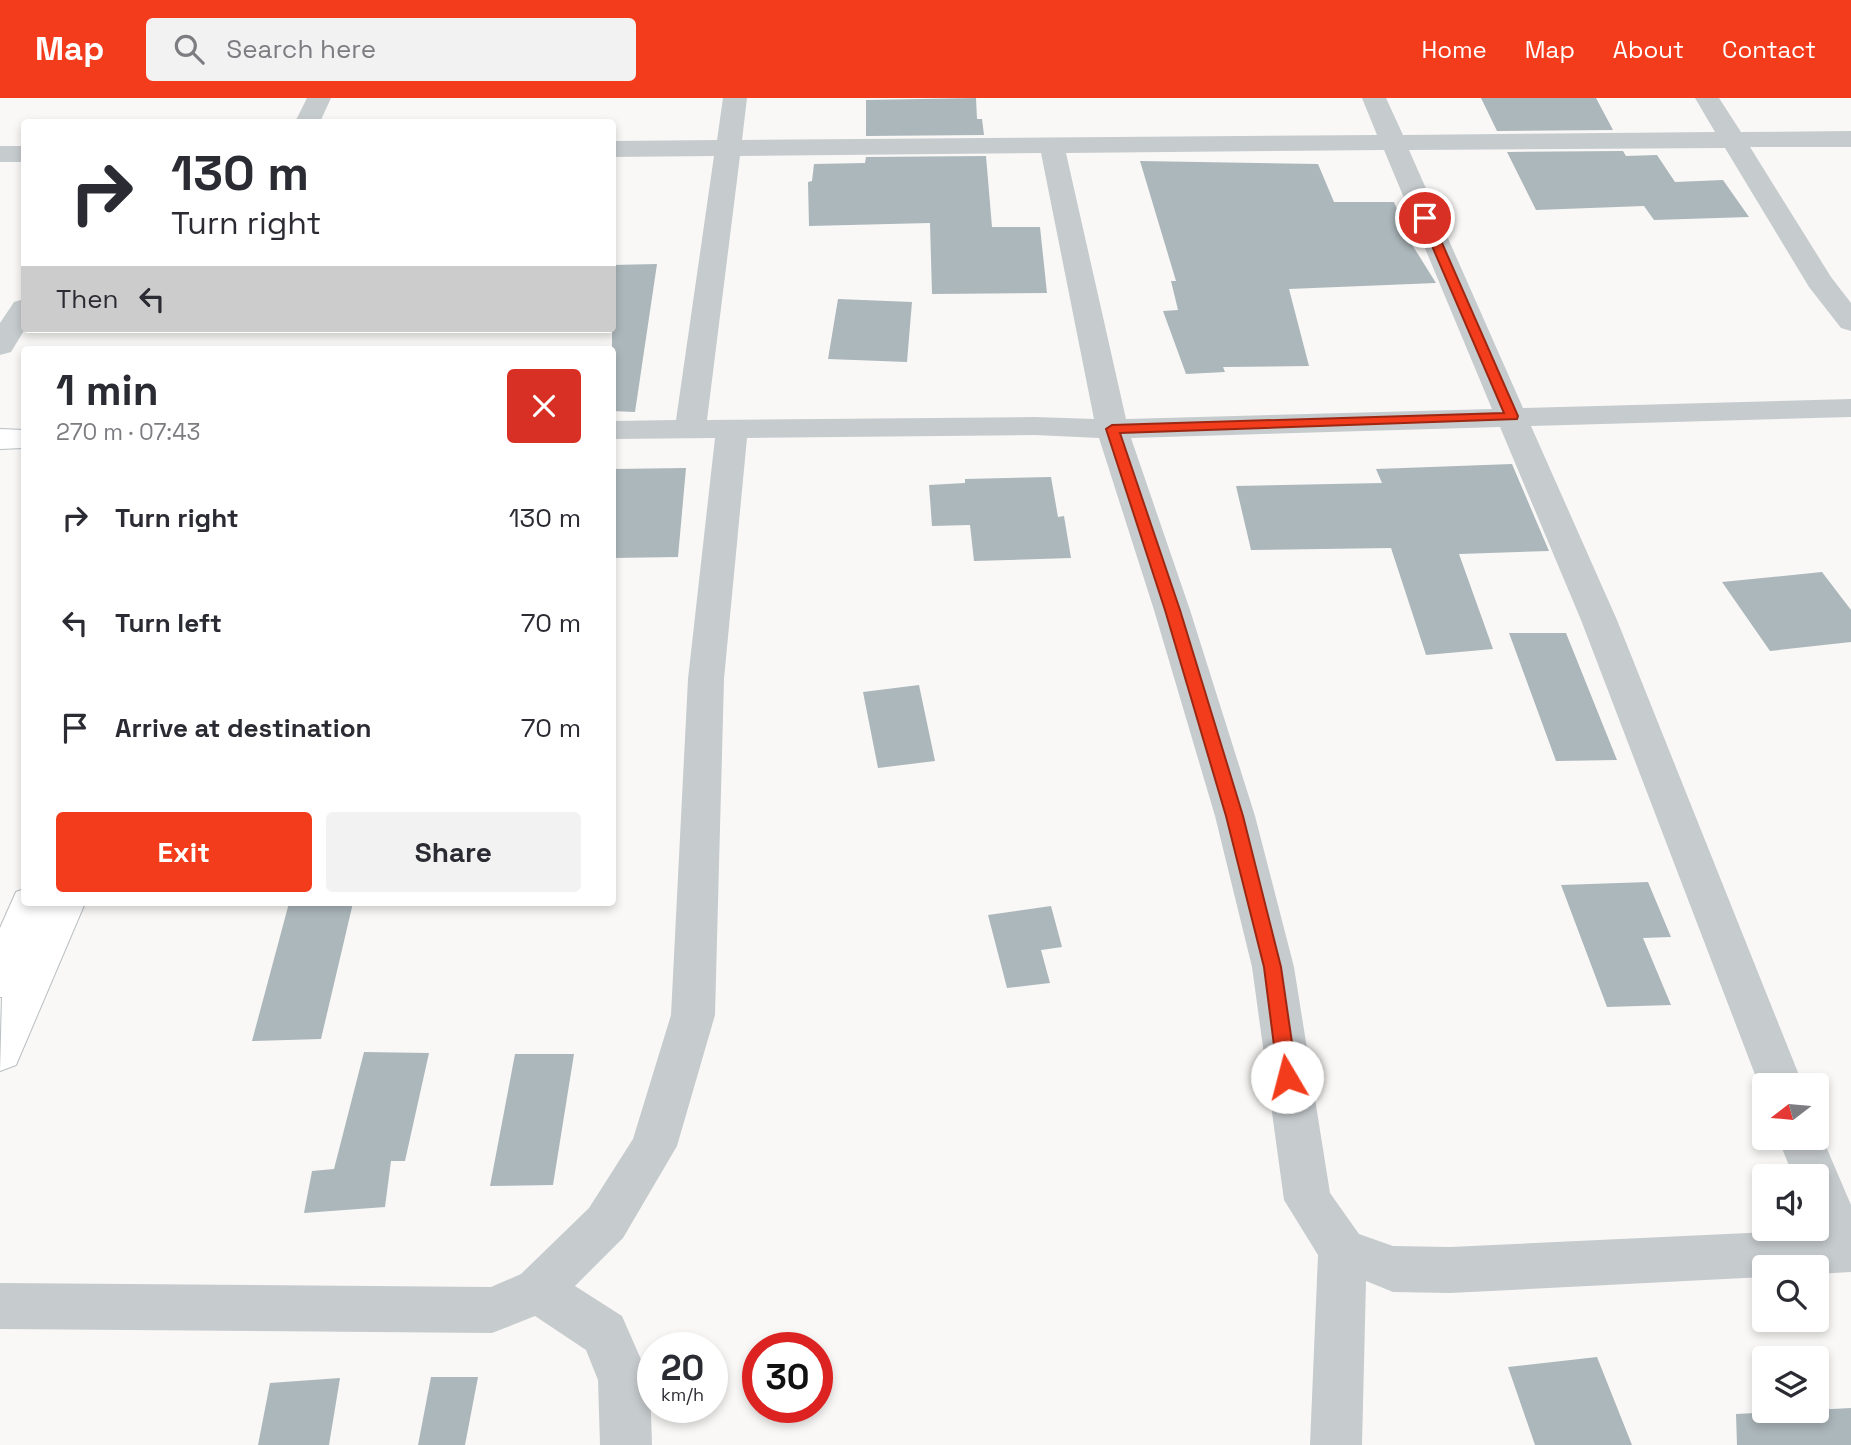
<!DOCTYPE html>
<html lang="en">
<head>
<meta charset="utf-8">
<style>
	body { margin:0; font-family:"Space Grotesk",sans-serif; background:#f2f2f3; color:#2b2b33; height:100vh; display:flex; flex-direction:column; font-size:26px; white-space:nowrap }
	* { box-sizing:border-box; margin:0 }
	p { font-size:23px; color:#7c7c81 }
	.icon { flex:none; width:38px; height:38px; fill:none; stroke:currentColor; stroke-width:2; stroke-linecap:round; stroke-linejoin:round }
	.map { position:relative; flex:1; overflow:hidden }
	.sheet { position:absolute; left:21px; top:248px; width:595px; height:560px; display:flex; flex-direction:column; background:#fff; border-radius:7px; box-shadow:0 4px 10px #0003 }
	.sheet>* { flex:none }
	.top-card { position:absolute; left:21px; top:21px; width:595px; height:214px; border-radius:7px; box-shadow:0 4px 10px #0003; background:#fff; color:#2b2b33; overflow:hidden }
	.needle { width:46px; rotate:254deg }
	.fabs { position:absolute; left:1752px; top:975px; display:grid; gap:14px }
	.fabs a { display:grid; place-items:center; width:77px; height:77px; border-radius:7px; background:#fff; box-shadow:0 4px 10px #0003; font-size:35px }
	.speed { position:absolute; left:637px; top:1234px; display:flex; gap:14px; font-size:35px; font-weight:700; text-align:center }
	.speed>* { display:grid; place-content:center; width:91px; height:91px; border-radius:50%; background:#fff; box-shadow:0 4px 10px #0003; line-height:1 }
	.speed small { font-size:18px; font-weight:400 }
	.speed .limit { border:10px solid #d22; background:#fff; color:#111 }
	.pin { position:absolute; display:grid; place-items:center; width:60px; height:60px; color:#fff; margin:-30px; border:4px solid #fff; border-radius:50%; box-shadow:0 2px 7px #0007 }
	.me { position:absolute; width:77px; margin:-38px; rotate:352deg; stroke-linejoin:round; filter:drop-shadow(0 0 5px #0008) }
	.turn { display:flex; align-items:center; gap:24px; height:147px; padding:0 35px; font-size:32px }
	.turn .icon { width:91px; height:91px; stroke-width:2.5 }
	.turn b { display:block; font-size:49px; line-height:60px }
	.then { display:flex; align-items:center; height:66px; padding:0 35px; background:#0003; gap:14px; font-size:26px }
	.round { display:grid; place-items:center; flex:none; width:74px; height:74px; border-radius:7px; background:#f2f2f3 }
	.summary { display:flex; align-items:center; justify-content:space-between; height:119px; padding:0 35px }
	h1 { font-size:42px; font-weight:600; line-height:52px }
	.cta { display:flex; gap:14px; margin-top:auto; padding:14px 35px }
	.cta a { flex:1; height:80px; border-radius:7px; background:#f33c1c; color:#fff; font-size:28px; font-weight:600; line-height:80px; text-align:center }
	.cta a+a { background:#f2f2f3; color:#2b2b33 }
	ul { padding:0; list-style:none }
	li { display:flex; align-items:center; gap:21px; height:105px; padding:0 35px }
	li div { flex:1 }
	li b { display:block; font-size:26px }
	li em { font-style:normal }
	header { display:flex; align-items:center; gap:42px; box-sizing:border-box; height:98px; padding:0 35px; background:#f33c1c; color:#fff }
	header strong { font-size:33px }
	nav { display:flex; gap:38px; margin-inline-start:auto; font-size:24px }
	.search { width:490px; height:63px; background:#f2f2f3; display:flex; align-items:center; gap:18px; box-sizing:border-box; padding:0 24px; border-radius:7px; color:#7c7c81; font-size:26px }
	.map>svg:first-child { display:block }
	.building { fill:#acb7bb }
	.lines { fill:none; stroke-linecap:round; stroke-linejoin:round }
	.secondary-casing { stroke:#b8bec2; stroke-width:2 }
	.street { fill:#c6cbce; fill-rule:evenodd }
	.secondary { fill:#fff; fill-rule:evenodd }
	.route { fill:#f33c1c; stroke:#9e2712; stroke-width:2 }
</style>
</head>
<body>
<header>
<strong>Map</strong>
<div class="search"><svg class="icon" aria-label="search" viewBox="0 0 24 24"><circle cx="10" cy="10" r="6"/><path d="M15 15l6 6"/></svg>Search here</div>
<nav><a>Home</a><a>Map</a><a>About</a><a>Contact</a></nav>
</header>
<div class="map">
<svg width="1851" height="1347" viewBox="0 0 1851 1347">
	<rect width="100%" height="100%" fill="#f9f8f6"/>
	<!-- building -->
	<path class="building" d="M976,0L977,21H982L984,37L866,38V2Z
		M1481,0H1596L1613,32L1497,33Z
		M1623,53L1626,58L1657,57L1675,84L1723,82L1749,119L1654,122L1644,108L1536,112L1507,54Z
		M986,58L992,129H1040L1047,195L932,196L930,125L809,128L808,84L812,83L814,66L865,65L866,59Z
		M1140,63L1318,66L1334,104H1394L1411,145L1436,185L1289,191L1309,268L1223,269L1225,274L1186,276L1163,213L1178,212L1171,183H1176Z
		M657,166L635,314L612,313V167Z
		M838,201L912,204L907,264L828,261Z
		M1512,366L1549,453L1459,456L1493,551L1426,557L1391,450L1251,452L1236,388L1382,385L1376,371Z
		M686,370L678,459L612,460V371Z
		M1051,379L1058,419L1064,418L1071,460L974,463L970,427L932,428L929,387L965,385V381Z
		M1822,474L1851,512V544L1770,553L1722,484Z
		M1509,535H1566L1617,662L1556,663Z
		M919,587L935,663L878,670L863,594Z
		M1648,784L1671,839L1643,840L1671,907L1607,909L1561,787Z
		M289,805H353L321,941L252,943Z
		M1051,808L1062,849L1041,852L1050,885L1007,890L988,817Z
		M364,954L429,955L405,1063H391L385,1109L304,1115L312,1073L334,1071Z
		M515,956H574L553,1087L490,1088Z
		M1597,1259L1632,1347H1535L1508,1269Z
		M431,1279H478L465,1347H418Z
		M340,1280L329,1347H258L270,1285Z
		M1851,1310V1347H1737L1736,1316Z"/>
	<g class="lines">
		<defs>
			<path id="secondary" d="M0,331L24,332V350L0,351Z
				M24,791V805H85L16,967L0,973L2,899H0V830L16,794Z"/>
		</defs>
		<!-- secondary casing -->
		<use href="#secondary" class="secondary-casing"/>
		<!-- street -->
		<path class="street" d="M307,0H331L320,24H295Z
			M723,0H747L742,42L1377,37L1362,0H1386L1403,37L1715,34L1695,0H1719L1741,34L1851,33V49H1750L1831,179L1851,205V233L1841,230L1809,189L1725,50L1409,52L1523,310L1851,301V319L1531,328L1617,522L1803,987H1764V998L1759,987L1581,522L1500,329L1131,340L1190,512L1255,718L1294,869L1330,1095L1359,1136L1393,1148L1450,1149L1813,1132L1816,1130V1078H1793L1778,1040H1816V1025L1851,1107V1174L1816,1176V1169H1764V1179L1450,1195L1393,1194L1366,1183L1362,1347H1310L1318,1157L1284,1102L1252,869L1215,718L1154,512L1099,340L1035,337L747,340L724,581L715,917L677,1048L623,1140L575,1188L622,1218L650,1282L652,1347H600L598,1282L586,1252L535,1218L492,1235L0,1231V1185L491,1189L521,1176L589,1110L633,1041L671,917L688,581L715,340L612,341V323L676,322L714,58L612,59V43L717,42ZM1384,52L1492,311L1126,321L1066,55ZM1041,55L1094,321L1035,319L707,322L740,58Z
			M0,48H24V64H0Z
			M24,201L25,231L11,254L0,257V225L14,204Z"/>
		<!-- secondary -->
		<use href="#secondary" class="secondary"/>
	</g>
	<!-- route -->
	<path class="route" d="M1425,116L1431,120L1518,318L1517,321L1120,335L1180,512L1243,718L1281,869L1297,979L1294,985L1287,987L1281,985L1278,979L1264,869L1226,718L1165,512L1106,331L1112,327L1504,315L1420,120Z"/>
</svg>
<div class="fabs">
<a><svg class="needle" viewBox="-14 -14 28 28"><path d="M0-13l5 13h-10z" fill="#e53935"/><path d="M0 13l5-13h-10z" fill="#7c7c81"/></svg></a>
<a><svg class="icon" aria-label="sound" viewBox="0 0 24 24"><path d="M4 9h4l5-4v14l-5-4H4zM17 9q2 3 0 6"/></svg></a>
<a><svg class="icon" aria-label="search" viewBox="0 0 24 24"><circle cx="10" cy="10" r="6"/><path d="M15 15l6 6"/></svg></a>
<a><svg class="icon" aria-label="layers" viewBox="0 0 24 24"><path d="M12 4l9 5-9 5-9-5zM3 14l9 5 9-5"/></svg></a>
</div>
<div class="speed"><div>20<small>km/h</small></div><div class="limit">30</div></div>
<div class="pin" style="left:1425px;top:120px;background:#d93025"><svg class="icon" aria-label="arrive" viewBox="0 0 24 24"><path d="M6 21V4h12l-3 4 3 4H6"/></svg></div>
<svg class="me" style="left:1287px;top:979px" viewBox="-20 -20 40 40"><circle r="19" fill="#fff"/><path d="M0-13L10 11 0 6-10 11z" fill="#f33c1c"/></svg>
<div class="top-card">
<div class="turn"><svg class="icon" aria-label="right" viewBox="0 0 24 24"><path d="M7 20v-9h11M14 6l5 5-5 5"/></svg><div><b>130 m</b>Turn right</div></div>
<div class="then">Then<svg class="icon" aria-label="left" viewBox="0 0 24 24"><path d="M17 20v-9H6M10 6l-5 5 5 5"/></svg></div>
</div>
<section class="sheet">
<div class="summary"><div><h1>1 min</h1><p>270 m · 07:43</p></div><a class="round" style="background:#d93025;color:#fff"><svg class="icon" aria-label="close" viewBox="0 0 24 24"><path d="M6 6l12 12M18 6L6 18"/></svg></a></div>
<ul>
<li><svg class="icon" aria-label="right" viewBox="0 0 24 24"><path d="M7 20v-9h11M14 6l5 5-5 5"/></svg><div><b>Turn right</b></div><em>130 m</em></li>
<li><svg class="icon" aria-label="left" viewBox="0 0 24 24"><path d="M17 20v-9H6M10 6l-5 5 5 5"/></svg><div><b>Turn left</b></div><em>70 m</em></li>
<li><svg class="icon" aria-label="arrive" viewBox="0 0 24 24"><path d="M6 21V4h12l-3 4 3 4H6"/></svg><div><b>Arrive at destination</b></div><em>70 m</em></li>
</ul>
<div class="cta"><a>Exit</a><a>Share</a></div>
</section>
</div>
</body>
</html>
